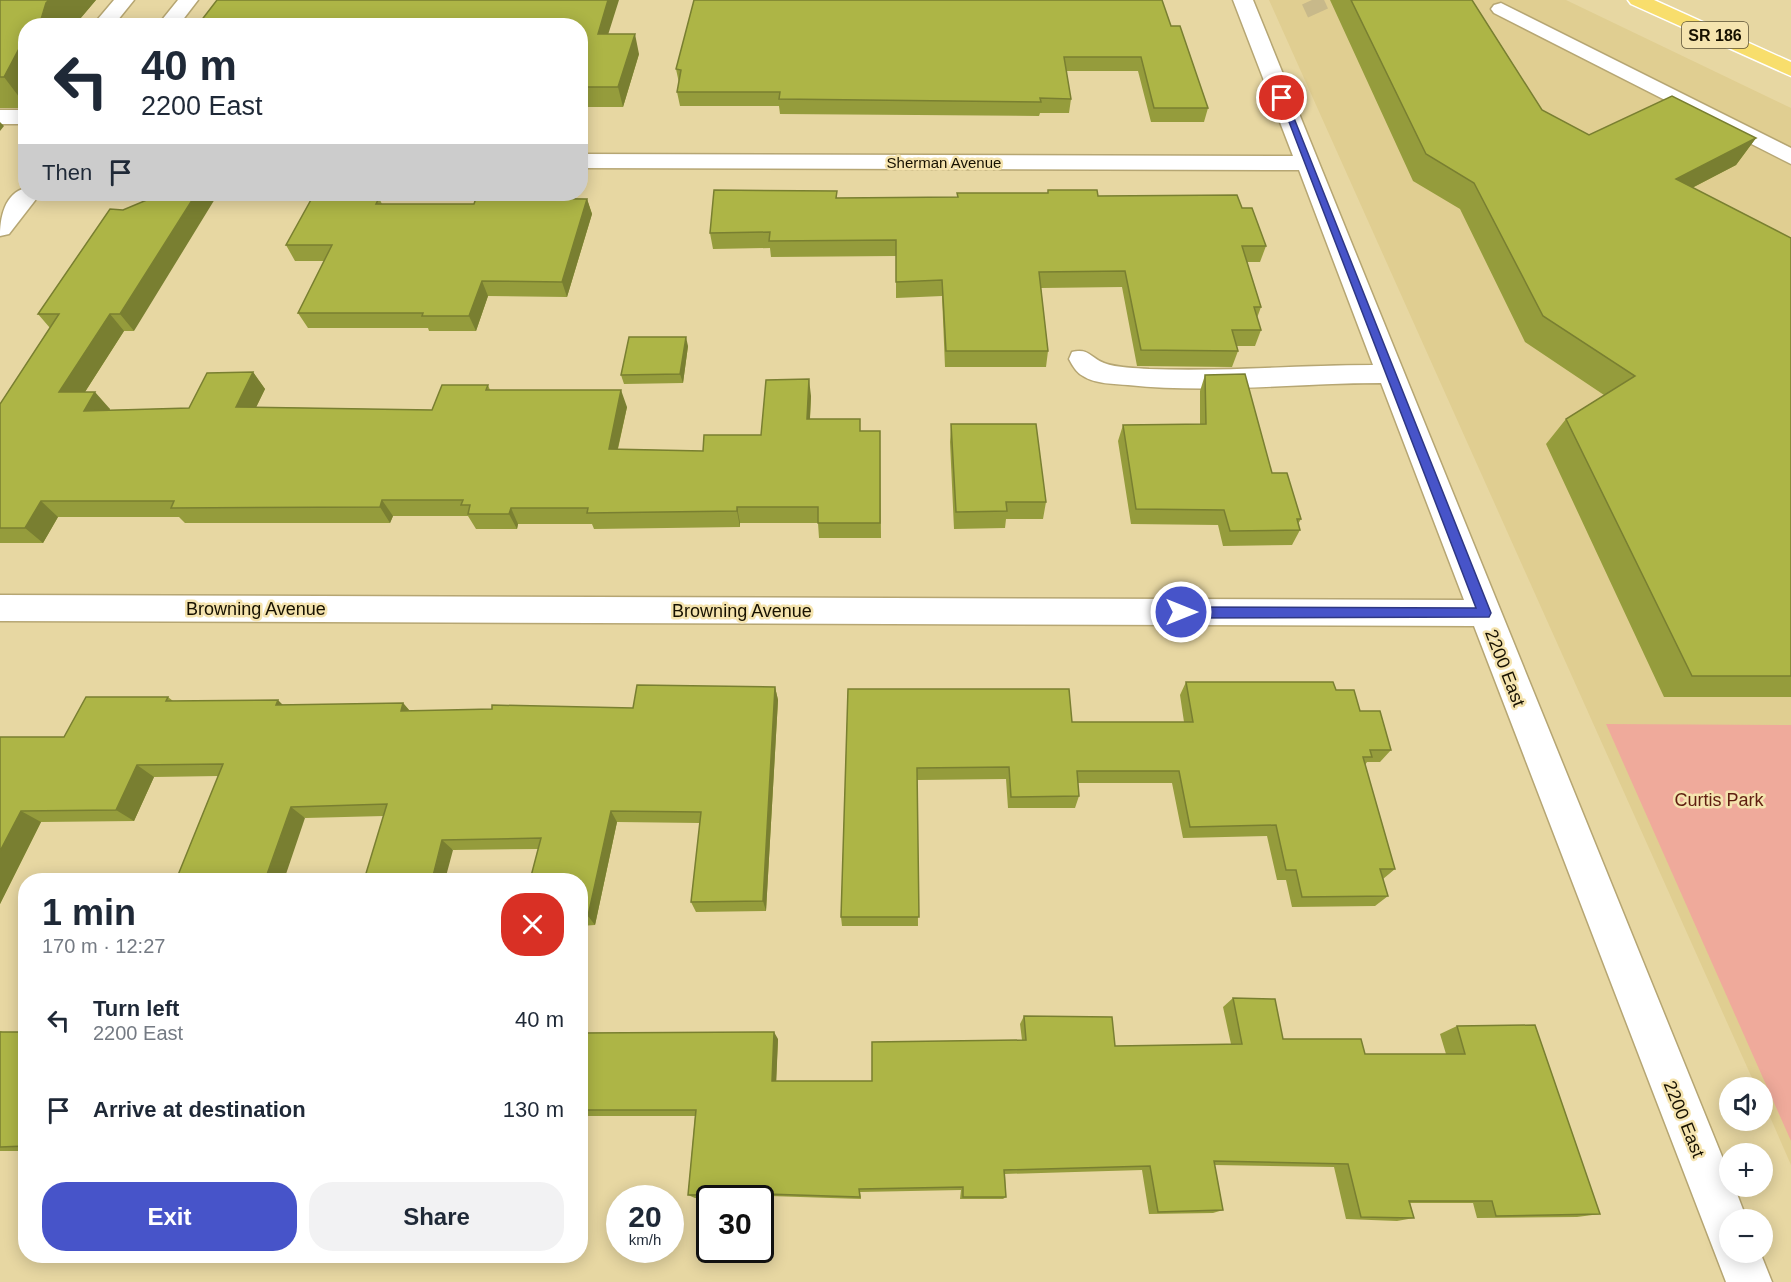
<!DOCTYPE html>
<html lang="en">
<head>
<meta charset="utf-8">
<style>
	body { margin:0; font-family:Arial,sans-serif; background:#f2f2f3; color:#1f2937; height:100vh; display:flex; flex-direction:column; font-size:22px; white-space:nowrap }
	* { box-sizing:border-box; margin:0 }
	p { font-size:20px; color:#747a83 }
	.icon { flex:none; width:33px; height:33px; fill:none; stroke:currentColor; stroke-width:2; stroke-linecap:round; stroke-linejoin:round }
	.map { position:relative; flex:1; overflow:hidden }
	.details { position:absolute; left:18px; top:873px; width:570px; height:390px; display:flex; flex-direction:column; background:#fff; border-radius:24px; box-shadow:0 3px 15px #0003 }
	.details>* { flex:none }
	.hud { position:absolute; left:18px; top:18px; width:570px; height:183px; border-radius:24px; box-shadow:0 3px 15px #0003; background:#fff; color:#1f2937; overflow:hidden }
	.tools { position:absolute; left:1719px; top:1077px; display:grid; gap:12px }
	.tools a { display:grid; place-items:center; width:54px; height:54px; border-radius:50%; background:#fff; box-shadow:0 3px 15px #0003; font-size:30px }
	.speed { position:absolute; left:606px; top:1185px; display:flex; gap:12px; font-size:30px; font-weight:700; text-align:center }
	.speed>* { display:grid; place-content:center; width:78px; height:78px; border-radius:50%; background:#fff; box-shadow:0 3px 15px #0003; line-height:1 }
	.speed small { font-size:15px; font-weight:400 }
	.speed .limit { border:3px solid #111; border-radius:9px; background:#fff; color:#111 }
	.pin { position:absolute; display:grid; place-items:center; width:51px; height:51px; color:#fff; margin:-26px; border:3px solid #fff; border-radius:50%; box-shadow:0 2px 6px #0007 }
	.me { position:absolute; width:66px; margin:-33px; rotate:90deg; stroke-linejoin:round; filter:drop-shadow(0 0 4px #0008) }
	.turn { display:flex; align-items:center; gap:21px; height:126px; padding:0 24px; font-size:27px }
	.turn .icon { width:78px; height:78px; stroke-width:2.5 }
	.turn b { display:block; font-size:42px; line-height:51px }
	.then { display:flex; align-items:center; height:57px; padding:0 24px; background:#0003; gap:12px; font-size:22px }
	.round { display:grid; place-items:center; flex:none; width:63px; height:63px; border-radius:24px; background:#f2f2f3 }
	.overview { display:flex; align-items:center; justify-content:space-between; height:102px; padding:0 24px }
	h1 { font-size:36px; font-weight:600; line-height:45px }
	.cta { display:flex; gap:12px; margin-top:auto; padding:12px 24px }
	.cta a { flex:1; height:69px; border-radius:24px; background:#4754c9; color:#fff; font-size:24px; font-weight:600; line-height:69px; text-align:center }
	.cta a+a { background:#f2f2f3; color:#1f2937 }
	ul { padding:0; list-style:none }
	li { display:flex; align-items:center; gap:18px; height:90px; padding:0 24px }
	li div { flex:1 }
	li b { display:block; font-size:22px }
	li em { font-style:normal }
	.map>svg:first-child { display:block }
	.built { fill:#e0ce91 }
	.green { fill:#efaa9b }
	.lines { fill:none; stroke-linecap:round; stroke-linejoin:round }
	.minor-tunnel { stroke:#c8b98a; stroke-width:22; stroke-dasharray:22 10; stroke-linecap:butt }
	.minor-casing { stroke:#b6a673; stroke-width:3 }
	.major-casing { stroke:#fff; stroke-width:3 }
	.minor { fill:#fff; fill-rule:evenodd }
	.major { fill:#f8de6c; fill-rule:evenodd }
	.wall { fill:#959c3c }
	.shaded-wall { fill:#797f31 }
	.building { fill:#adb546; stroke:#797f31; stroke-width:1.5 }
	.route { fill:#4754c9; stroke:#2e3783; stroke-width:1.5 }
	.labels { text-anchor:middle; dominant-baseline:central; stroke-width:5; stroke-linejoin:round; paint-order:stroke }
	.far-street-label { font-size:15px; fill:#171100; stroke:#f5e4af }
	.shield { fill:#f5e4af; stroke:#5a5034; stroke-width:1.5 }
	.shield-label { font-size:16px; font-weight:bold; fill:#171100 }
	.street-label { font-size:18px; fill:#171100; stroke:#f5e4af }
	.park-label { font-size:18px; fill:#5f1d10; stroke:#f5e4af }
</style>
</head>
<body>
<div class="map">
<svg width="1791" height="1282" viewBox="0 0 1791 1282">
	<rect width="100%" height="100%" fill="#e7d7a2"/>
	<!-- built -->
	<path class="built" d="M1269,0H1566L1791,108V1165L1763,1101L1762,1088L1756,1087Z"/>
	<!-- green -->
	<path class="green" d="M1606,724L1791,725V1141Z"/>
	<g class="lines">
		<!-- minor-tunnel -->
		<path class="minor-tunnel" d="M1312,0L1318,13"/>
		<defs>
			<path id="minor" d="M114,0H134L113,26H92Z
				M178,0H198L178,26H157Z
				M1233,0H1253L1730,1176V1186H1734L1747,1220H1730V1252H1760L1772,1282H1726L1474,626L0,621V595L1464,600L1381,383C1296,383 1212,394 1128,385C1115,384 1095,384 1083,376C1077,373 1072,365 1069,359L1072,352C1090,348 1090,358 1104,363C1117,368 1136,368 1149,369C1224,372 1298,365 1373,365L1299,170L580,168V154L1293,156Z
				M1501,3L1791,148V164L1494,13L1491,9L1494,5Z
				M0,110H26V124H0Z
				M26,188V194H40L9,234L0,236C0,219 4,193 26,188Z"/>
			<path id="major" d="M1628,0H1654L1791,62V76L1631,4Z"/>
		</defs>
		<!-- minor casing -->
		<use href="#minor" class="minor-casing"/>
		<!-- major casing -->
		<use href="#major" class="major-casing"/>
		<!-- minor -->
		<use href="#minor" class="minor"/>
		<!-- major -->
		<use href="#major" class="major"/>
	</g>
	<!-- wall -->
	<path class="wall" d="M0,0H96L74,26H26V108H0Z
		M1330,0H1472L1542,110L1589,135L1756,138L1736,165L1692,188L1791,238V697H1664L1546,444L1566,419L1604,395L1525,342L1460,209L1413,181Z
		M580,26L608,34L639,54L623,107H580Z
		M1171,26L1208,108L1204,122H1151L1138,71H1066L1071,99L1069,113H1040L1039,116L780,114L779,106H680L677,92L679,83L676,69Z
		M1048,190L1098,196L1242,208L1266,246L1260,262H1247L1261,307L1257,318L1261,330L1255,346H1237L1238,351L1232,367L1137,366L1122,287L1041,288L1048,351L1046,367H945L942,296L896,298V256L771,257L770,248L713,249L710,233L837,198L957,197L1048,193Z
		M379,198L382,204H474L587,199L592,214L567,297L488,296L476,331H429L428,328H308L298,313L324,261H295L286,245Z
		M110,209L134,331H124L85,392L110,409V410L189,408L253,372L265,389L256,407L432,410L488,385L490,390L627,407L618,449L703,451L761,435L811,396L810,419L861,431H880L881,538H819L818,523H740V527L594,529L592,524H518L517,529H476L468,516H393L390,523H185L179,517H58L43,543H0V404L50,328L38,314Z
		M688,346L683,383L624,384L621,375Z
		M1205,375L1272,473L1301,519L1298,524L1300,530L1292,545L1223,546L1218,525L1131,524L1118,441L1123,425L1200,424V391Z
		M951,424L1046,502L1043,519H1006L1005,528L954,529L950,442Z
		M1186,682L1336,690L1360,711L1391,750L1380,762H1367L1365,765L1395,869L1383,879L1388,896L1375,906L1292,907L1286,880H1277L1267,836L1183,838L1172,783H1078L1079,796L1075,808H1008L1006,779L917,780L918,926H842L841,917L848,689L1072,722H1184L1180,695Z
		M775,687L778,700L766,911L696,912L691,902L700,823L617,822L595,925L580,926V880L538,849L453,850L384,816L305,818L219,776L154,777L134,821L41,822L0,904V737H64L168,697L173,701L283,705L403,703L410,711L633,708Z
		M1233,998L1283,1039L1365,1054H1446L1440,1034L1457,1026L1600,1214L1577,1217L1477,1218L1473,1203H1410L1414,1218L1397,1221L1346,1219L1334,1167L1214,1165L1223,1210L1213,1213L1149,1214L1142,1170L1005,1174L1006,1197L1003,1199H960L961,1190L860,1192L861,1199L770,1196L695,1198L688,1195L695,1116H580V1033L778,1039L776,1081H872L1022,1040L1020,1024L1024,1016L1115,1046L1231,1044L1223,1007Z
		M0,1031L3,1032H26V1151H0Z"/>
	<!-- shaded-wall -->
	<path class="shaded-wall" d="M49,0H96L74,26H39L46,3Z
		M608,0H619L602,54L598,34Z
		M635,34L639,54L623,107L618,87Z
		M26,44V106L4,77L21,45Z
		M0,122L4,126L0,131Z
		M1756,138L1736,165L1657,206L1676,179Z
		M196,194H218L134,331L120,314Z
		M587,199L592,214L567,297L562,282Z
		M482,281L488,296L476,331L469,316Z
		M110,314L124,331L74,409L59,392Z
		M686,337L688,346L683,383L680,374Z
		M253,372L265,389L248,424L236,407Z
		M809,379L811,396L809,436L807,419Z
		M621,390L627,407L614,465L609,449Z
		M95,392L110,409L99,427L84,411Z
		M382,500L393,516L390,523L380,507Z
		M41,501L58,517L43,543L25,528Z
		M737,507L740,523V527L737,511Z
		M511,508L518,524L517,529L509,514Z
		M775,687L778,700L766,911L763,901Z
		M278,700L291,713L276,705Z
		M403,703L414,716L401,711Z
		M137,765L154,777L134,821L116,810Z
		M291,807L305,818L284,880H265Z
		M21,811L41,822L0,904V851Z
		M611,811L617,822L595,925L588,916Z
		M442,840L453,850L445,880H432Z
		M774,1032L778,1039L776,1087L772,1081Z"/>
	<!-- building -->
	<path class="building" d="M0,0H49L46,3L39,26H26V44L21,45L4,77H0Z
		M217,0H608L598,34H635L618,87H580V26H197Z
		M694,0H1162L1171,26H1180L1208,108H1154L1141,57H1064L1071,99L1040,98L1041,102L779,99L780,92H677L681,70L676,69Z
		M1351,0H1472L1542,110L1589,135L1672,96L1756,138L1676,179L1791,238V676H1692L1566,419L1635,376L1543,316L1474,183L1426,154Z
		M714,190L837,191L836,198L958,197L957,193H1048V190H1097L1098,196L1237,195L1242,208H1252L1266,246H1242L1261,307H1254L1261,330H1232L1238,351L1141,350L1125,271L1039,272L1048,351H946L942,280L896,282V240L769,241L770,232L710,233Z
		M161,194H196L120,314H110L59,392H95L84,411L189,408L207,373L253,372L236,407L432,410L442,385H488L486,390H621L609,449L703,451L704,435H761L766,380L809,379L807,419H860V431H880V523H818V507H737V511L587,513L588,508H511L509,514H468L470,505H461L463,500H382L380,507L171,508L174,501H41L25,528H0V404L59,314H38L110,209L123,210Z
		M312,198H379L376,204H474L476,198L587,199L562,282L482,281L469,316H422L423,313H298L332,245H286Z
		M629,337H686L680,374L621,375Z
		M1245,374L1272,473H1287L1301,519H1297L1300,530L1230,531L1224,510L1136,509L1123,425L1206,424L1205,375Z
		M951,424H1036L1046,502H1006L1007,511L956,512Z
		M1186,682H1333L1336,690H1354L1360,711H1380L1391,750H1370L1372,757H1363L1395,869H1380L1388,896L1302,897L1296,870H1286L1276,825L1190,827L1179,771H1077L1079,796L1011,797L1009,767L917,768L919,917H841L848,689H1069L1072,722H1193Z
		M637,685L775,687L763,901L691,902L701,812L611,811L588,916L580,917V880H530L541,838L442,840L432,880H364L387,804L291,807L265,880H176L223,764L137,765L116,810L21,811L0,851V737H64L86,697H168L166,701L278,700L276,705L403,703L401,711L492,709V705L633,708Z
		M1233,998L1275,999L1283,1039H1361L1365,1054H1465L1457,1026L1535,1025L1600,1214L1496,1216L1492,1201H1409L1414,1218L1361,1217L1348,1164L1214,1161L1223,1210L1158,1212L1150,1166L1004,1170L1006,1197H963V1187L859,1189L860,1197L766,1194L688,1195L696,1110H580V1033L774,1032L772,1081H872V1042L1026,1040L1024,1016L1112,1017L1115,1046L1242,1044Z
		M0,1032H26V1146L0,1147Z"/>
	<!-- route -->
	<path class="route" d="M1279,96L1286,98L1491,613L1489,617L1181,618L1174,612L1181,607L1476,608Z"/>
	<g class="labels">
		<!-- far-street labels -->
		<g class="far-street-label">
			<text x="944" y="162">Sherman Avenue</text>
		</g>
		<!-- shield labels -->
		<rect class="shield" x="1682" y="22" width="66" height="26" rx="4.5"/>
		<g class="shield-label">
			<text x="1715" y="35">SR 186</text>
		</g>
		<!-- street labels -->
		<g class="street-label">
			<text x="256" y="609">Browning Avenue</text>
			<text x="742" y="611">Browning Avenue</text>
			<text transform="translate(1505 668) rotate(69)">2200 East</text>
			<text transform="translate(1684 1119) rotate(68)">2200 East</text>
		</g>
		<!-- park labels -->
		<g class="park-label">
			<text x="1719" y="800">Curtis Park</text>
		</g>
	</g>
</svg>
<div class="tools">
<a><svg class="icon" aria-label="sound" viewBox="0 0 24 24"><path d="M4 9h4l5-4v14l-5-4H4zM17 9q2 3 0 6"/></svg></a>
<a>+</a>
<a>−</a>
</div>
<div class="speed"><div>20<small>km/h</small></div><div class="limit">30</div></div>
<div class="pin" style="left:1282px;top:98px;background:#d93025"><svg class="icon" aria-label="arrive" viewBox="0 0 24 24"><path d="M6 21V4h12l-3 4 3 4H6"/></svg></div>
<svg class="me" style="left:1181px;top:612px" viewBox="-20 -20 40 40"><circle r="17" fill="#4754c9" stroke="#fff" stroke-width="3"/><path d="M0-11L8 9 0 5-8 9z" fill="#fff"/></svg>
<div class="hud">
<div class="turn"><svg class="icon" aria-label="left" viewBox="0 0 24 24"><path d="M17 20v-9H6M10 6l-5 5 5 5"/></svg><div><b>40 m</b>2200 East</div></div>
<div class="then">Then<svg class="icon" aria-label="arrive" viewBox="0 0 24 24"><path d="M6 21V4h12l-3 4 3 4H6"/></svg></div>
</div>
<section class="details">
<div class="overview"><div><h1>1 min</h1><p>170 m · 12:27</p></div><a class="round" style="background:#d93025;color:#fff"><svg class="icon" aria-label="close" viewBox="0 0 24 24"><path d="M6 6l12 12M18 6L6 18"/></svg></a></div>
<ul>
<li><svg class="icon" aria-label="left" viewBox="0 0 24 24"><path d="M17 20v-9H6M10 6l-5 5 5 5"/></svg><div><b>Turn left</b><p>2200 East</p></div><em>40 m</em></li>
<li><svg class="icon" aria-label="arrive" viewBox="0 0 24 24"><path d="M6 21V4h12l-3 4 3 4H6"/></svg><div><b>Arrive at destination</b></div><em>130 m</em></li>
</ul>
<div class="cta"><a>Exit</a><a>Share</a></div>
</section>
</div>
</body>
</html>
